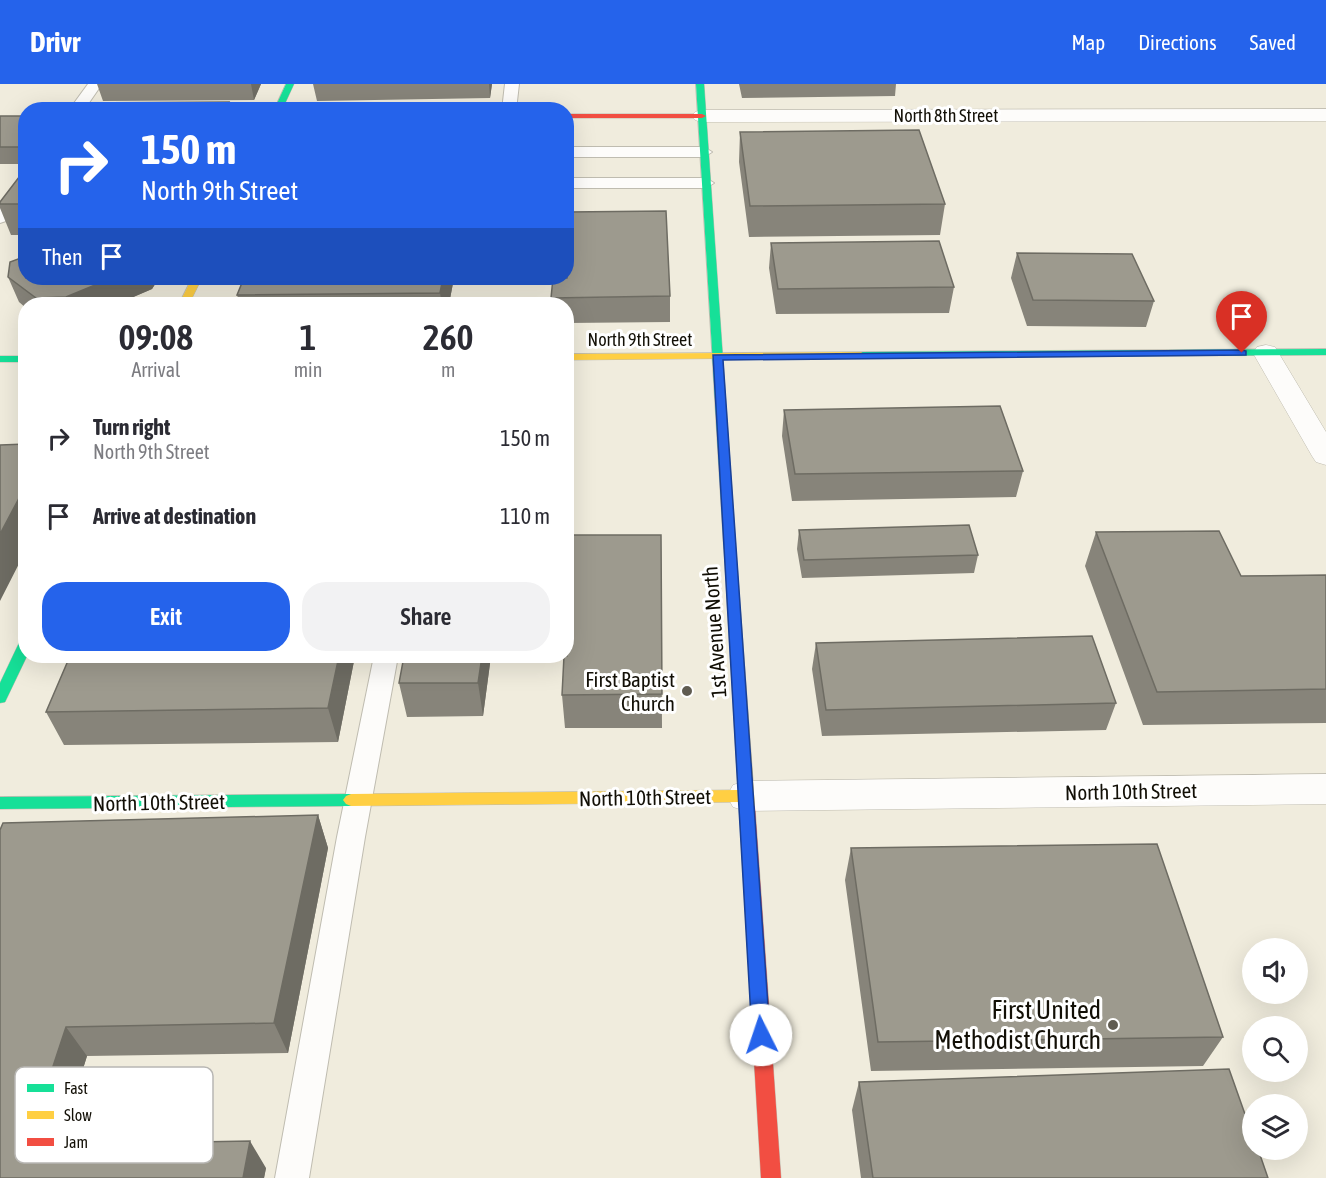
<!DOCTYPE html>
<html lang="en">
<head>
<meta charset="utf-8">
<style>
	body { margin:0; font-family:"Asap Condensed",sans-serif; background:#f2f2f3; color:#2b2b33; height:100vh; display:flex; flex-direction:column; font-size:22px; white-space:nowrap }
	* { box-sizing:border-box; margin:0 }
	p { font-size:20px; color:#7c7c81 }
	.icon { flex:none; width:33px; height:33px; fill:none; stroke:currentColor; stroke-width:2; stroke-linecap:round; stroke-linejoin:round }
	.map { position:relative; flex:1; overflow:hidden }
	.drawer { position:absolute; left:18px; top:213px; width:556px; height:366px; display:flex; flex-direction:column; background:#fff; border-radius:24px; box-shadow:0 6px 24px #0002 }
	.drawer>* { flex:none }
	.hud { position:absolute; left:18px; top:18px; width:556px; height:183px; border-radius:24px; box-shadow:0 6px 24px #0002; background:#2563eb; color:#fff; overflow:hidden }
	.controls { position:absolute; left:1242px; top:854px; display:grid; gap:12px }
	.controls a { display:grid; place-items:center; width:66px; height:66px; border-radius:50%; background:#fff; box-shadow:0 6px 24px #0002; font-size:30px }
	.pin { position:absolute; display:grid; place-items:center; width:51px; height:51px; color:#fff; margin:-62px -26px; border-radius:50% 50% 50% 0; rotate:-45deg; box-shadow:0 0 6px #0007 }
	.pin .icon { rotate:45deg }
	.me { position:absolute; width:66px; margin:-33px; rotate:356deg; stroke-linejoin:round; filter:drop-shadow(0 0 4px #0008) }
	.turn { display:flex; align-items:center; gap:21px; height:126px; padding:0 24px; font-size:27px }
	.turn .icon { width:78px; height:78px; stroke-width:2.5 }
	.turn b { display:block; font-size:42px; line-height:51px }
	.then { display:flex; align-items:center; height:57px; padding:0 24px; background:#0003; gap:12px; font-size:22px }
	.eta { display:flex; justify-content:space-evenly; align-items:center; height:102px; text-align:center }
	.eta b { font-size:36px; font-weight:600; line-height:42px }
	.action { display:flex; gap:12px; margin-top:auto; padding:12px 24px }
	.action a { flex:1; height:69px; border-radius:24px; background:#2563eb; color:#fff; font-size:24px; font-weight:600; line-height:69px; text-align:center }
	.action a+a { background:#f2f2f3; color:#2b2b33 }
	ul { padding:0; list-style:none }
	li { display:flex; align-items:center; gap:18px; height:78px; padding:0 24px }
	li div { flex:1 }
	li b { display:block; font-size:22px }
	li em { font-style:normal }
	header { display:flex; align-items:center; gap:36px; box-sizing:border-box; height:84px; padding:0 30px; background:#2563eb; color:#fff }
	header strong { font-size:28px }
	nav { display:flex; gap:33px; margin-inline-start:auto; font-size:21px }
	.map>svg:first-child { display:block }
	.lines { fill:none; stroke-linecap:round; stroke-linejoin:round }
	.lane-casing { stroke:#bfbcb0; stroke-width:2 }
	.street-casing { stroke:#bfbcb0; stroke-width:1 }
	.fast-casing { stroke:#bfbcb0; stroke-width:1 }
	.slow-casing { stroke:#bfbcb0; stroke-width:1 }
	.jam-casing { stroke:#bfbcb0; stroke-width:1 }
	.lane { fill:#fdfcfa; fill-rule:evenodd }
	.street { fill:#fdfcfa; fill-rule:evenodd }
	.fast { fill:#16e098; fill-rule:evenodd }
	.slow { fill:#ffcf43; fill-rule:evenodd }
	.jam { fill:#f24e42; fill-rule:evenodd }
	.wall { fill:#87847a }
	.shaded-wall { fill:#6e6c63 }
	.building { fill:#9d9a8e; stroke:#6e6c63; stroke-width:1.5 }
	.route { fill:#2563eb; stroke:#184099; stroke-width:1.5 }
	.poi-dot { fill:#605c51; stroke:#fff; stroke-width:2 }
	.labels { text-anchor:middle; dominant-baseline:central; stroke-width:6; stroke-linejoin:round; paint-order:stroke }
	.far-street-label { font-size:18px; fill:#120f06; stroke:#fff }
	.street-label { font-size:21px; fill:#120f06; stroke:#fff }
	.poi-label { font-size:21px; fill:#120f06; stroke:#fff; text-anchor:end }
	.near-poi-label { font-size:26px; fill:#120f06; stroke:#fff; text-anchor:end }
	.key { fill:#fff; stroke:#b8b7b4; stroke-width:1.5 }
	.key-label { font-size:16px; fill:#120f06 }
</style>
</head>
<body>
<header>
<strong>Drivr</strong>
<nav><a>Map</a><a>Directions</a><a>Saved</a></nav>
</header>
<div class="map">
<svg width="1326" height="1094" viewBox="0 0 1326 1094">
	<rect width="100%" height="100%" fill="#f0ecdd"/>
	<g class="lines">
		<defs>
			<path id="lane" d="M88,0H102L84,26H69Z
				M505,0H519L516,26H502Z
				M567,63H704L712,68L704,73H567Z
				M26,92V109L6,137L0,139V122L20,94Z
				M567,94H706L714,99L706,104H567Z
				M374,572H398L365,753L309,1094H275L337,753Z"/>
			<path id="street" d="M1326,25V37L702,38L695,36L692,32L695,28L702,26Z
				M1266,261L1275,263L1326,348V381L1316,378L1312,372L1253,269L1257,263Z
				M1326,690V720L746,727L733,723L727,712L733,701L746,697Z"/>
			<path id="fast" d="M286,0H294L282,26H274Z
				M696,0H704L736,465L730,469L724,465Z
				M1326,265V271L861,274L856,271L861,268Z
				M0,272H26V278H0Z
				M26,554L27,572L5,618L0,619V599L19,559Z
				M351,710L356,712L359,716L356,720L351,722L0,725V713Z"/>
			<path id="slow" d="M192,194H202L189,220H179Z
				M861,268L866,271L865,273L567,276V270Z
				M730,461L736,465L755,723L752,727L747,729L742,727L739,718L351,722L346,720L343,716L346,712L351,710L738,706L724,465Z"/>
			<path id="jam" d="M567,30H702L706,32L702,34H567Z
				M747,717L752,719L755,723L781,1094H761L739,723L742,719Z"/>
		</defs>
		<!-- lane casing -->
		<use href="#lane" class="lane-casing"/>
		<!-- street casing -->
		<use href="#street" class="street-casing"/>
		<!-- fast casing -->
		<use href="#fast" class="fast-casing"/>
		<!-- slow casing -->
		<use href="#slow" class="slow-casing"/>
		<!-- jam casing -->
		<use href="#jam" class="jam-casing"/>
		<!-- lane -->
		<use href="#lane" class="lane"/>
		<!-- street -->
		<use href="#street" class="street"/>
		<!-- fast -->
		<use href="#fast" class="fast"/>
		<!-- slow -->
		<use href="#slow" class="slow"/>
		<!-- jam -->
		<use href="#jam" class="jam"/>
	</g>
	<!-- wall -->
	<path class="wall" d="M97,0H261L254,16L103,17Z
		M313,0H492L490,14L317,17Z
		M739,0H896L895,12L742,14Z
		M0,32H26L25,80H0Z
		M740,48L945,120L940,151L749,153L739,78Z
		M26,84V151H11L0,124V118Z
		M771,159L954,203L949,229L776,230L769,184Z
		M1017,169L1154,217L1146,243L1027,242L1011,194Z
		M8,193L26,194H159L152,205L117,220H26V224L19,218Z
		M244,194H454L449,220H240L237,211Z
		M670,212V238L567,239V220H552L551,214Z
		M784,326L1023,387L1016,413L792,417L782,352Z
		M799,446L978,471L974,489L802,494L797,465Z
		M1096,448L1241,492L1326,491V639L1143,641L1085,482Z
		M567,451H661L662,644H565L562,611L567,572Z
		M816,559L1116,619L1106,646L822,652L812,585Z
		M70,572H355L338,658L64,661L46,628Z
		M491,572L483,632L407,633L399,599Z
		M318,731L328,764L288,969L87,972L59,1061L266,1084L264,1094H0V746Z
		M851,764L1223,953L1203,982L871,987L845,796Z
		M859,998L1268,1094H861L852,1026Z"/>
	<!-- shaded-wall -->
	<path class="shaded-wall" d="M251,0H261L254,16Z
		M489,0H492L490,14Z
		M229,18L231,26H225Z
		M26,55L25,80L19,63Z
		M112,194H159L152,205L117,220H69L66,213Z
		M443,194H454L449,220H442L440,209Z
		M26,401V466L0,517V450Z
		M339,572H355L338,658L328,624Z
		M482,572H491L483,632L478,599Z
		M318,731L328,764L288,969L274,939Z
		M66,943L87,972L51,1088L27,1061Z
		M250,1057L266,1084L264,1094H243Z"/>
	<!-- building -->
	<path class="building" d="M229,18L225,26H68L73,19Z
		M0,32H26V55L19,63H0Z
		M919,46L945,120L750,122L740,48Z
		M26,84V120H0V118Z
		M666,127L670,212L551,214L553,194H567V128Z
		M939,157L954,203L778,205L771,159Z
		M1017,169L1132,170L1154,217L1033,216Z
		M26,172V194H112L66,213L36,214L8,193L10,178Z
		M244,194H443L440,209L237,211Z
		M1000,322L1023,387L795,390L784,326Z
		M26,360V401L0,450V361Z
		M969,441L978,471L804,476L799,446Z
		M1219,447L1241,492L1326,491V605L1157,608L1096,448Z
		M567,451H661L662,610L562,611L564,572H567V532L568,512H567Z
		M1092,552L1116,619L826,626L816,559Z
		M70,572H339L328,624L46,628Z
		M404,572H482L478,599H399Z
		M318,731L274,939L66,943L27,1061L250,1057L243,1094H0V746L3,739Z
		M1157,760L1223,953L878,958L851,764Z
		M1229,985L1252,1050V1065H1258L1268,1094H873L859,998Z"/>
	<!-- route -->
	<path class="route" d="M1242,266L1246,267V271L723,276L770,951L768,957L761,959L755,957L752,951L713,271Z"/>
	<!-- markers -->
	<g class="poi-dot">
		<circle cx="687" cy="607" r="6"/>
		<circle cx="1113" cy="941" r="6"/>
	</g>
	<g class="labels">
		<!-- far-street labels -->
		<g class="far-street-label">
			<text x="946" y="31">North 8th Street</text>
			<text x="640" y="255">North 9th Street</text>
		</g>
		<!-- street labels -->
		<g class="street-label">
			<text transform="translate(714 548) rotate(-94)">1st Avenue North</text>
			<text transform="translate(1131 707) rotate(-1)">North 10th Street</text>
			<text transform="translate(645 713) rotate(-1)">North 10th Street</text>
			<text transform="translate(159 718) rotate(-1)">North 10th Street</text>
		</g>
		<!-- poi labels -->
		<g class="poi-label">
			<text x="675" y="595">First Baptist<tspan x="675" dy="24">Church</tspan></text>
		</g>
		<!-- near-poi labels -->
		<g class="near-poi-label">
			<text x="1101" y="926">First United<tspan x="1101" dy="30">Methodist Church</tspan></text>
		</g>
	</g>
	<!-- legend -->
	<rect x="15" y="983" width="198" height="96" rx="9" class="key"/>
	<rect x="27" y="1000" width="27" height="8" fill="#16e098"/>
	<rect x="27" y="1027" width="27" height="8" fill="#ffcf43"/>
	<rect x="27" y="1054" width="27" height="8" fill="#f24e42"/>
	<g class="key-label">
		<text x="64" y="1010">Fast</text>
		<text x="64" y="1037">Slow</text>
		<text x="64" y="1064">Jam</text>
	</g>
</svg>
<div class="controls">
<a><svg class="icon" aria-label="sound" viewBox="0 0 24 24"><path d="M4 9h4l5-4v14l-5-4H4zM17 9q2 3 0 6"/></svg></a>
<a><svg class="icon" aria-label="search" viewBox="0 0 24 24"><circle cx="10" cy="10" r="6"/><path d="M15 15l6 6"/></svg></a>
<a><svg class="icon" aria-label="layers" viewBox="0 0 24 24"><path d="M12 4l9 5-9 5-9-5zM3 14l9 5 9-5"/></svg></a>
</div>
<div class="pin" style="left:1242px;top:269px;background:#d93025"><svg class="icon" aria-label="arrive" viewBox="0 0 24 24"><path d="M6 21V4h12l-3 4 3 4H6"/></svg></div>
<svg class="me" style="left:761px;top:951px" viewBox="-20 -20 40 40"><circle r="19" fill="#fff"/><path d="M0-13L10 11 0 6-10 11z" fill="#2563eb"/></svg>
<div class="hud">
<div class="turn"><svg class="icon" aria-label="right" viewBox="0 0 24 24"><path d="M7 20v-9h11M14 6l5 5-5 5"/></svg><div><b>150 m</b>North 9th Street</div></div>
<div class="then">Then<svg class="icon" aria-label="arrive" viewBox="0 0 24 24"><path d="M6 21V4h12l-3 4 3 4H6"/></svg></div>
</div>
<section class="drawer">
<div class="eta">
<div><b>09:08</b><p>Arrival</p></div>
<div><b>1</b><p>min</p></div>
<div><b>260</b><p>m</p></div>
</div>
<ul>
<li><svg class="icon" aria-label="right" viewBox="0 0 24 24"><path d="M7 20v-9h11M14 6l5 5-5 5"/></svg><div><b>Turn right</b><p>North 9th Street</p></div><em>150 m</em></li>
<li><svg class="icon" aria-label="arrive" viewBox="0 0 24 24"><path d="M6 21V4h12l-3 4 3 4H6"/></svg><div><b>Arrive at destination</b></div><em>110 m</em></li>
</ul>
<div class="action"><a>Exit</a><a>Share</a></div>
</section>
</div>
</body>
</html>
